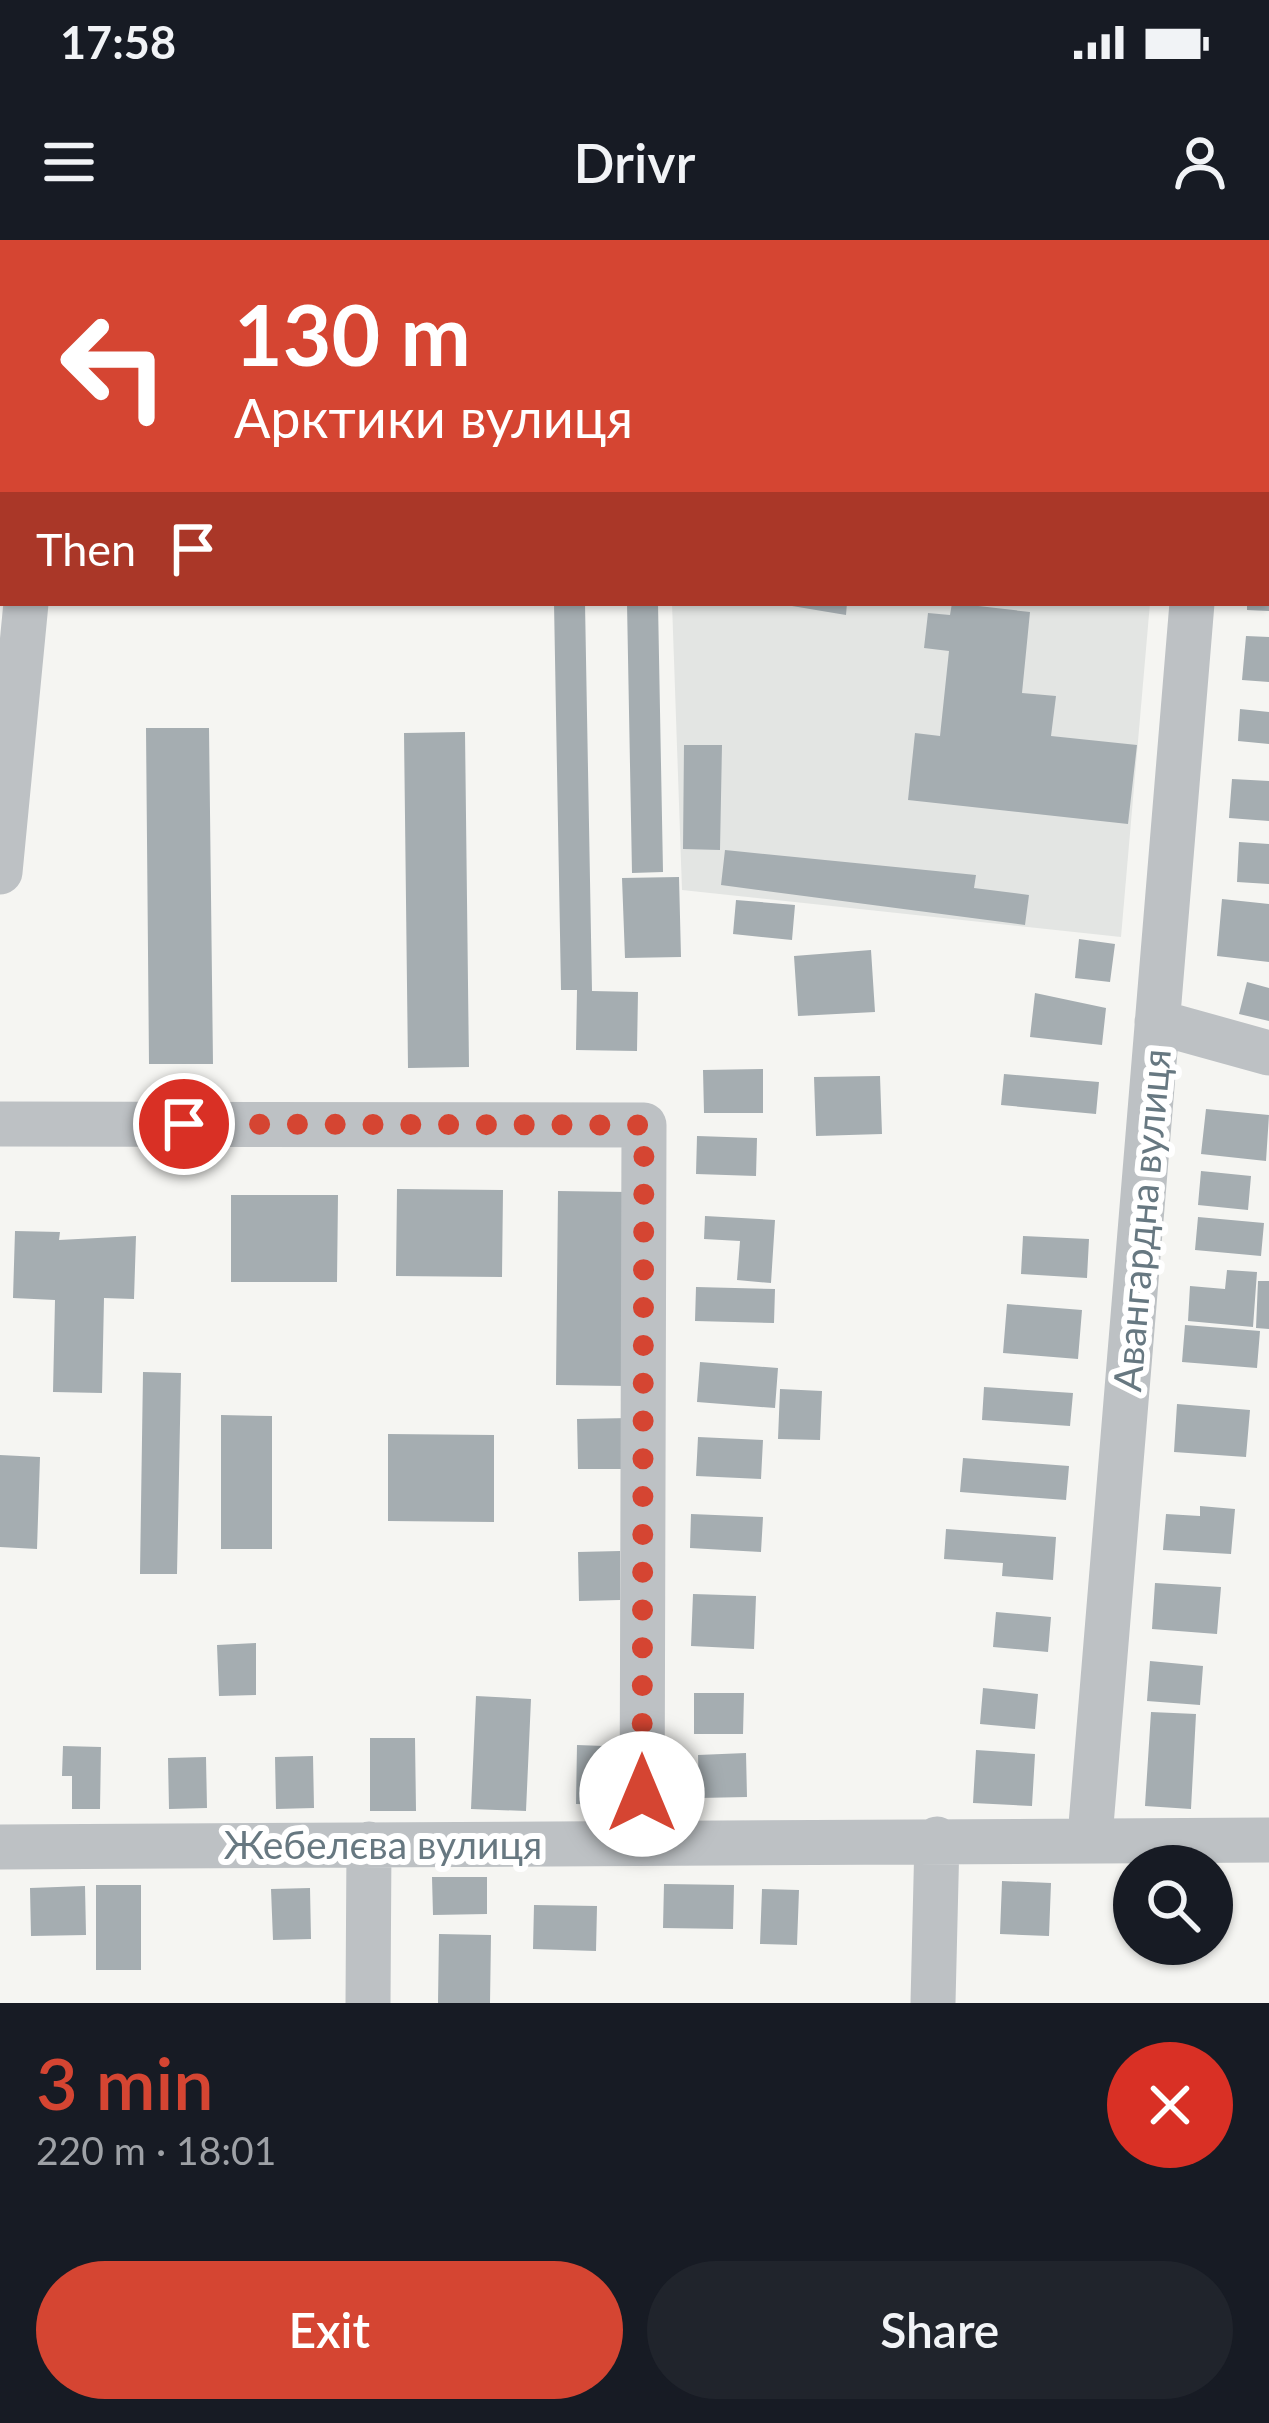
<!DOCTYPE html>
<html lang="en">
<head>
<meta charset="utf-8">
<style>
	body { margin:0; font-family:Lato,sans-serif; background:#20242c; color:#f1f3f6; height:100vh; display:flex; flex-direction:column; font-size:45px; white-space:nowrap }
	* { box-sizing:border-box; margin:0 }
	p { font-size:39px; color:#9ea1a6 }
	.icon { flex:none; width:66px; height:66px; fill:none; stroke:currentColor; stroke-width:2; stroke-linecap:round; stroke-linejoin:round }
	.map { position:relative; height:1763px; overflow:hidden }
	.drawer { display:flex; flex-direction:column; background:#171b24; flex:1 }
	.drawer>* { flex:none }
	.hud { position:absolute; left:0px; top:0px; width:1269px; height:366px; box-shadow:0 3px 9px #0004; background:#d54532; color:#fff; overflow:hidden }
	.tools { position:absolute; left:1113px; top:1605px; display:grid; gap:24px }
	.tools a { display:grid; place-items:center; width:120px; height:120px; border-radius:50%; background:#171b24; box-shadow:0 3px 9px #0004; font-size:60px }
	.pin { position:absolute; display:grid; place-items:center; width:102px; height:102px; color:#fff; margin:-51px; border:6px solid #fff; border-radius:50%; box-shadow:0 3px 12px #0007 }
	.me { position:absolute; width:132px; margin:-66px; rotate:0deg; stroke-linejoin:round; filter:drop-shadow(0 0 9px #0008) }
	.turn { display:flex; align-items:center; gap:42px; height:252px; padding:0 36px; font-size:54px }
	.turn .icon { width:156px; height:156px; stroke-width:2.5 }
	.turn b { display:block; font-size:84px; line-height:102px }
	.then { display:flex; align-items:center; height:114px; padding:0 36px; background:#0003; gap:24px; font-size:45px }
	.round { display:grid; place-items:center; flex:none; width:126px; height:126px; border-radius:63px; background:#20242c }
	.summary { display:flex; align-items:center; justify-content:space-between; height:204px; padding:0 36px }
	h1 { font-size:72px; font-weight:600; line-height:90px; color:#d54532 }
	.action { display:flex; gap:24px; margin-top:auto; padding:24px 36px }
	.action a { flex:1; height:138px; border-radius:72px; background:#d54532; color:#fff; font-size:48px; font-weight:600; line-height:138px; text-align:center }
	.action a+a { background:#20242c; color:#f1f3f6 }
	.status { display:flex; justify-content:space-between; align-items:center; height:84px; padding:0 60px; background:#171b24; direction:ltr }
	.status svg { height:33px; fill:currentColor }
	header { display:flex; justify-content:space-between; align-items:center; height:156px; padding:0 36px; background:#171b24; font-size:54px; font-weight:600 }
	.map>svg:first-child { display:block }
	.built { fill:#e3e5e3 }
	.building { fill:#a5adb1 }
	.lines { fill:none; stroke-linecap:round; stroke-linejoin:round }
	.minor { stroke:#bdc1c4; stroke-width:45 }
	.route { stroke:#d54532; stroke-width:21; stroke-dasharray:0 37.8 }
	.labels { text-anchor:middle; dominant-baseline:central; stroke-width:12; stroke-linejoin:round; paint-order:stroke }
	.street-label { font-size:39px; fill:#677881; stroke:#fff }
</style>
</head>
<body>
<div class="status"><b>17:58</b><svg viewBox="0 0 49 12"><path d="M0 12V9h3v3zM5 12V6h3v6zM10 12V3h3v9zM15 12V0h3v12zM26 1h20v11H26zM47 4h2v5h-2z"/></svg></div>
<header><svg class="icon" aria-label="menu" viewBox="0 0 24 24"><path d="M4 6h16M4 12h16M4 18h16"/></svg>Drivr<svg class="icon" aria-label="person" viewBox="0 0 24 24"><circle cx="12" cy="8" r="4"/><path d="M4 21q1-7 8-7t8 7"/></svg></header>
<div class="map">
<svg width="1269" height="1763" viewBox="0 0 1269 1763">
	<rect width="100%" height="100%" fill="#f5f5f2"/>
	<!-- built -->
	<path class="built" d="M659,0H1181L659,3Z
		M672,363H1150L1121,697L682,650Z"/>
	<!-- building -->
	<path class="building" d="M554,363H585L592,751L638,752L637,811L576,810L577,750H561Z
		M627,363H658L663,632L632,633Z
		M774,363H847L846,375Z
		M952,363L1030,372L1022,453L1056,456L1051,496L1137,505L1128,584L908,560L915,493L940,496L949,411L924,408L928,373L950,375Z
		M1247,363H1269V371L1247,370Z
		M1246,396L1269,397V442L1242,440Z
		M1240,469L1269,472V504L1238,501Z
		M146,488H209L213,824H149Z
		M465,492L469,827L408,828L404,493Z
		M684,505H722L720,610L683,609Z
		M1232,539L1269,541V581L1229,578Z
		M1239,602L1269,604V644L1237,642Z
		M725,610L976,635L974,648L1029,655L1025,685L721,645Z
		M679,637L681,717L625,718L622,638Z
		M1222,659L1269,664V722L1217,716Z
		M736,660L795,665L792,700L733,694Z
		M1079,699L1115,704L1110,742L1075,738Z
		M871,710L875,772L798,776L794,716Z
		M1247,742L1269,748V781L1239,774Z
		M1035,753L1106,768L1102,805L1030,797Z
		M763,829V873H704L703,830Z
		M1004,834L1099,842L1096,874L1001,865Z
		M880,836L882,894L816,896L814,837Z
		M1206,869L1269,875L1266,921L1201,914Z
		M697,896L757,898L756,936L696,934Z
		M1201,931L1251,936L1248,970L1198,965Z
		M397,949L503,950L502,1037L396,1036Z
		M558,951L628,952L626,1146L556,1145Z
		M231,955H338L337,1042H231Z
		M705,976L775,980L771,1043L737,1040L740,1001L704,999Z
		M1198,977L1264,983L1261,1016L1195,1010Z
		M15,991L60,992L59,1000L136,996L134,1059L104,1058L102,1153L53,1152L55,1060L13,1058Z
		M1023,996L1089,999L1087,1038L1021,1034Z
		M1227,1030L1257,1032L1253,1087L1188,1081L1190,1046L1225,1049Z
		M1258,1041H1269V1089L1256,1088Z
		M696,1047L775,1049L774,1083L695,1081Z
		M1007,1064L1082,1070L1078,1119L1003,1113Z
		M1185,1085L1260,1091L1257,1128L1182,1122Z
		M700,1122L778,1128L775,1168L697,1162Z
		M143,1132L181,1133L177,1334H140Z
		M984,1147L1073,1153L1070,1186L982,1180Z
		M780,1149L822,1151L820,1200L778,1199Z
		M1177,1164L1250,1170L1246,1217L1174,1212Z
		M221,1175L272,1176V1309H221Z
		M630,1178V1229H578L577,1179Z
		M388,1194L494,1195V1282L388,1281Z
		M698,1197L763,1200L761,1239L696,1236Z
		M0,1215L40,1217L37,1309L0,1307Z
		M963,1218L1069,1226L1066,1260L960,1252Z
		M1200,1266L1235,1269L1231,1314L1163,1310L1166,1274L1200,1276Z
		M691,1274L763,1277L761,1312L690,1308Z
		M946,1289L1056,1297L1053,1340L1002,1336L1003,1323L944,1319Z
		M620,1311V1360L579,1361L578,1312Z
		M1155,1343L1221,1347L1217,1394L1152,1389Z
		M693,1354L756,1356L754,1409L691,1406Z
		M996,1372L1051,1377L1048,1412L993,1407Z
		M256,1403V1455L219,1456L217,1405Z
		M1150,1421L1203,1426L1200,1465L1147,1461Z
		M983,1448L1038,1454L1035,1489L980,1484Z
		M694,1453H744L743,1494H694Z
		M476,1456L531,1459L526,1571L471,1569Z
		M1151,1472L1196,1474L1191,1569L1145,1566Z
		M370,1498H415L416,1571H370Z
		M577,1505L630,1507L629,1565L576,1564Z
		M63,1506L101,1507L100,1569H72V1536H62Z
		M976,1510L1035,1514L1032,1566L973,1563Z
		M746,1513L747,1557L699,1558L698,1515Z
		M313,1516L314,1568L276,1569L275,1517Z
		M206,1517L207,1568L169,1569L168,1518Z
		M432,1637H487V1674L433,1675Z
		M1002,1641L1051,1643L1049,1696L1000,1694Z
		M664,1644L734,1645L733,1689L663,1688Z
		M96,1645H141V1730H96Z
		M85,1646L86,1695L31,1696L30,1648Z
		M310,1648L311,1699L273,1700L271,1649Z
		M762,1649L799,1650L797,1705L760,1704Z
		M534,1665L597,1666L596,1711L533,1709Z
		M439,1694L491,1695L490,1763H438Z"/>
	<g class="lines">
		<!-- minor -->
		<path class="minor" d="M59,3V0
			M1222,3V0
			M0,21H3
			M0,632L26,363
			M1157,782L1269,813
			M0,884L644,885L642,1602
			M1090,1597L1192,363
			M0,1607L1269,1600
			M368,1763L369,1604
			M933,1763L937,1599"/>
	</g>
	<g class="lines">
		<!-- route -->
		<path class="route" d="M184,884L644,885L642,1554"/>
	</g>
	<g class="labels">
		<!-- street labels -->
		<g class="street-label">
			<text transform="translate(1141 980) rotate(-85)">Авангардна вулиця</text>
			<text x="383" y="1604">Жебелєва вулиця</text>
		</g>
	</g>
</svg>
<div class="tools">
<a><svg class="icon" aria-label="search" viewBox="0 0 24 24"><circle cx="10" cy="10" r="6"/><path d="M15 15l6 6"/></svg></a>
</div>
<div class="pin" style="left:184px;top:884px;background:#d93025"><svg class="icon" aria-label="arrive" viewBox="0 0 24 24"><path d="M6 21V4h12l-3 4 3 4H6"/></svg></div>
<svg class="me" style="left:642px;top:1554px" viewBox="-20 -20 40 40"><circle r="19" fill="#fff"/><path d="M0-13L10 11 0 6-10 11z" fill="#d54532"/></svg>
<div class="hud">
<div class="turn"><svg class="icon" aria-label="left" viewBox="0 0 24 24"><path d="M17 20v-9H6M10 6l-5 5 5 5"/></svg><div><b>130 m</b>Арктики вулиця</div></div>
<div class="then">Then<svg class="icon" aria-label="arrive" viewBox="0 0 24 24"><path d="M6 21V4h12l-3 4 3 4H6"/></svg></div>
</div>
</div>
<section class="drawer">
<div class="summary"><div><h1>3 min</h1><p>220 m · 18:01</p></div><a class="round" style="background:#d93025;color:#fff"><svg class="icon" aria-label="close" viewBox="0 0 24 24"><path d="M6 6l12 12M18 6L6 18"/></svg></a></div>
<div class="action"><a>Exit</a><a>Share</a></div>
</section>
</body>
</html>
